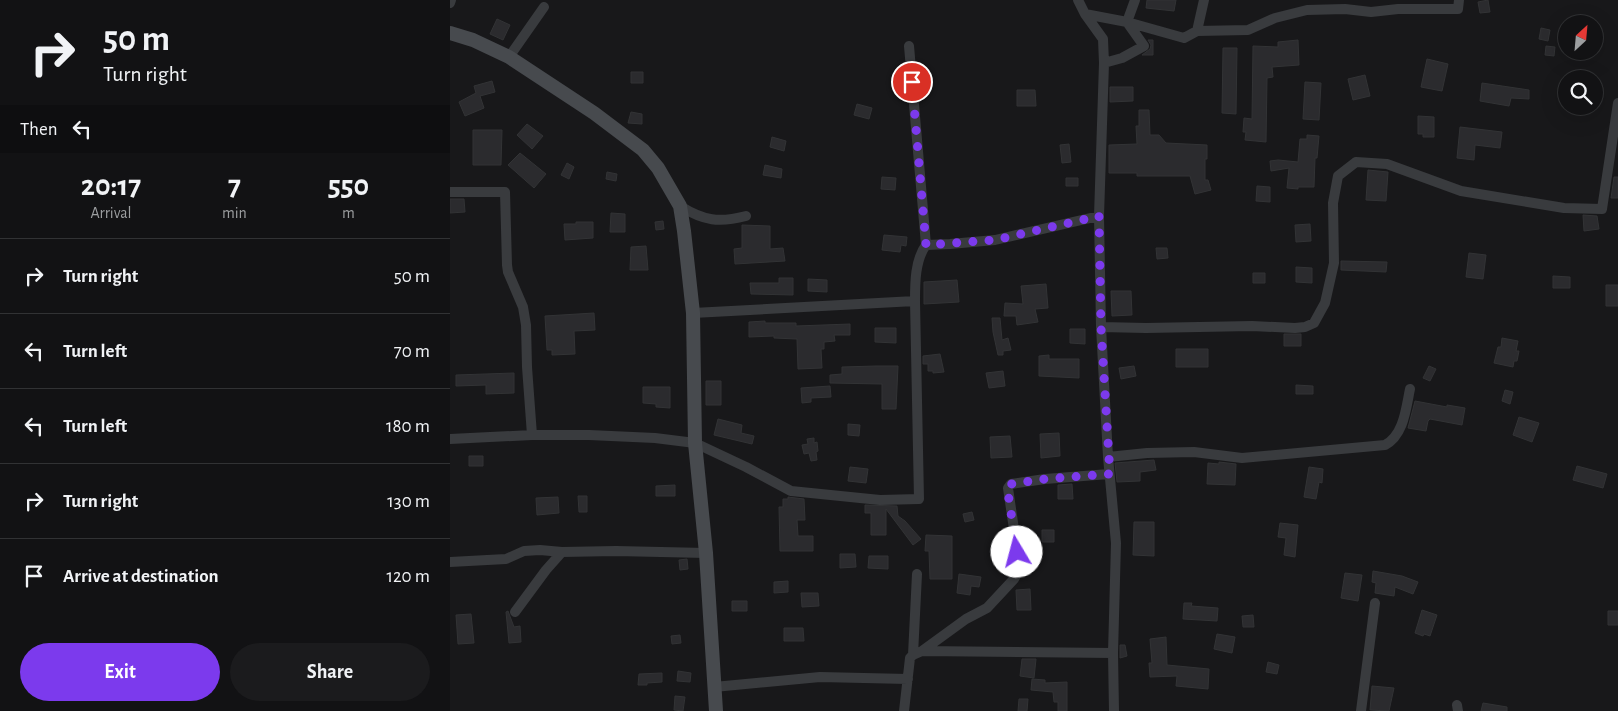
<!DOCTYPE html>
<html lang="en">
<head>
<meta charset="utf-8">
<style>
	body { margin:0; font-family:"Alegreya Sans",sans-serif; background:#1b1b1d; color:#f1f3f6; height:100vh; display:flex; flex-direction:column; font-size:19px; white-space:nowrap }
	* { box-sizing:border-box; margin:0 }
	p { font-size:16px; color:#9c9ea0 }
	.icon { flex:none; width:28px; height:28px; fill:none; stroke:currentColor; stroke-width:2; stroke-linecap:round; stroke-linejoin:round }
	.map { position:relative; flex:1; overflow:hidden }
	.drawer { display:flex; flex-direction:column; background:#121214; width:450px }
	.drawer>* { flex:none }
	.hud { background:#121214; color:#f1f3f6; overflow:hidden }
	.needle { width:32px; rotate:26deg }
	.fabs { position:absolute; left:1108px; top:15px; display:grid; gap:10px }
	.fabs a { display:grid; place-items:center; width:45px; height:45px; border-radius:50%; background:#121214; box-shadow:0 5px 20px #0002,0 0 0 1px #313234; font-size:25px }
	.pin { position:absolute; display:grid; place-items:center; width:42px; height:42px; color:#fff; margin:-21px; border:2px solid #fff; border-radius:50%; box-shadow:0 1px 5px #0007 }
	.me { position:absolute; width:55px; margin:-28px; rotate:352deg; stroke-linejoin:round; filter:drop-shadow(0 0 4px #0008) }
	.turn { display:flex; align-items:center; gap:18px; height:105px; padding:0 20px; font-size:22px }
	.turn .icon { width:65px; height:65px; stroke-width:2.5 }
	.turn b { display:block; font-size:35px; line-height:42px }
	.then { display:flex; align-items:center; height:48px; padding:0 20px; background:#0003; gap:10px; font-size:19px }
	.eta { display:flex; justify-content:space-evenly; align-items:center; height:85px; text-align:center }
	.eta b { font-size:30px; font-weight:700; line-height:35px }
	.button { display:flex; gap:10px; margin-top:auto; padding:10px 20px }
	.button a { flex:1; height:58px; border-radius:30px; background:#7c3aed; color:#fff; font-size:20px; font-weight:700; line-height:58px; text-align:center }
	.button a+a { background:#1b1b1d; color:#f1f3f6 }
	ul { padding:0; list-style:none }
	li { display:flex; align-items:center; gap:15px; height:75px; padding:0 20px; border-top:1px solid #313234 }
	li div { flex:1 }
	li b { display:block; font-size:19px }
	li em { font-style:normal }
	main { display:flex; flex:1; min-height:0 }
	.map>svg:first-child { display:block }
	.building { fill:#2b2b2e; stroke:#323335 }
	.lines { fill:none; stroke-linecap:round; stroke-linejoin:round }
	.street { stroke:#393b3e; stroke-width:10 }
	.secondary { stroke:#474a4e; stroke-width:14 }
	.route { stroke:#7c3aed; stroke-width:9; stroke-dasharray:0 16.2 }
</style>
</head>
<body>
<main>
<section class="drawer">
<div class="hud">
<div class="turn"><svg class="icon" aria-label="right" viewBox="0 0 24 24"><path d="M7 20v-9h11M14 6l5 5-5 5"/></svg><div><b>50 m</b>Turn right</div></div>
<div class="then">Then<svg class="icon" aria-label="left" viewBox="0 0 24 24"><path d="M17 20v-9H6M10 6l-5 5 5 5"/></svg></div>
</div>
<div class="eta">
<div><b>20:17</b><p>Arrival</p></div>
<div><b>7</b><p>min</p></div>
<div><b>550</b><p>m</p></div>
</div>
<ul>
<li><svg class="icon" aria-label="right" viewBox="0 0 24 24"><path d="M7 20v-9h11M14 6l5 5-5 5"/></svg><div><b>Turn right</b></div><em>50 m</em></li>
<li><svg class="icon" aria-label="left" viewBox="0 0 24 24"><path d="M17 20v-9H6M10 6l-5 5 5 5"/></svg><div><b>Turn left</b></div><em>70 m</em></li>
<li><svg class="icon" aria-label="left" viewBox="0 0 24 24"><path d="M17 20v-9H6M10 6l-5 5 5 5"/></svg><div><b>Turn left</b></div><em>180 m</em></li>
<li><svg class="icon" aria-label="right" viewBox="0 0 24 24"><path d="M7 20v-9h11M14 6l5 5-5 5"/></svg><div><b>Turn right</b></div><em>130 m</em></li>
<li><svg class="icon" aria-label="arrive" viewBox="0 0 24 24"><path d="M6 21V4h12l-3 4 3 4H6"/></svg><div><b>Arrive at destination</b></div><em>120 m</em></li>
</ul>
<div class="button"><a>Exit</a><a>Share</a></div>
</section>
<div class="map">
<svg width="1168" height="711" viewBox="0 0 1168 711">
	<rect width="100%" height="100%" fill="#18181a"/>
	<!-- building -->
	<path class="building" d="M697,0H726L724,11L696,8Z
		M1038,0L1040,12L1030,13L1028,2Z
		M47,19L60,25L53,40L40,34Z
		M1091,28L1100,30L1098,41L1089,39Z
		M698,40H703V55H692L700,49L701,45Z
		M848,40L849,65L822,67L823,77L817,78L816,142L795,140L796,132H793L794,118L802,119L803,46L828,47V42Z
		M1096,46L1105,47L1104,56L1095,55Z
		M773,48H787L786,114L772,113Z
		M977,59L998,64L992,91L971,87Z
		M181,72H193V83H181Z
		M915,75L920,96L903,100L898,79Z
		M42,81L45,92L30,96L34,108L15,116L9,102L26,93L24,86Z
		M855,82L871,83L869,120L853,119Z
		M1032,83L1079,90V99L1061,98L1059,106L1030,101Z
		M660,87H683V101L660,102Z
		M567,90H585L586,106H567Z
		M407,104L422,108L419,119L404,115Z
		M689,110H699L700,135H709L716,143L757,145V159H755V180H758L761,190L745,194L740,176H687V173H659V145L687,144L686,126H689Z
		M181,112L192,114V124L178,123Z
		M968,116L984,117V137H973V134H968Z
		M77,124L93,136L82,149L67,135Z
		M1010,127L1052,132L1050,148L1025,145L1024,160L1007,158Z
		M23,130H52L51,165H23Z
		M857,135L869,136L867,158H865L864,187H848V189L837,188L839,168L821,171L820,161L828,160L848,162L850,139H857Z
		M322,137L336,141L334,151L320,147Z
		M619,144L621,162L612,163L610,145Z
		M70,153L96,174L84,188L58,165Z
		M117,163L124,167L119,179L111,175Z
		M315,165L332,169L331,178L313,175Z
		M918,170L938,172L936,201L916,200Z
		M157,172L167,174L166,181L156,179Z
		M432,177L446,178L445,190L431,189Z
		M1164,177H1168V198H1161Z
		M616,178H628V186H616Z
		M807,186L820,187V202L806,201Z
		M0,199H14L15,212L0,213Z
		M161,213L175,214V232H160Z
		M1133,215L1147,216L1149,229L1134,231Z
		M213,221L214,229L206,230L205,222Z
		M126,222H143V238L115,240L114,224H126Z
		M860,224L861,241L846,242L845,225Z
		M292,225L320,226V249L333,248L335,261L285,264L284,249L292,248Z
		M434,235L457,237L456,246L451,245L450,252L432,250Z
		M196,246L198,270H180L181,247Z
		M706,248H717L718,258L707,259Z
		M1019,253L1036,255L1033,279L1016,277Z
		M891,261L937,262L936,272L891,270Z
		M846,267L862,268V283L846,282Z
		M803,273H815V283H803Z
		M1103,276L1120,277V288H1103Z
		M329,278H343V295L301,294L300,283H329Z
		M358,279L377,280V292L358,291Z
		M507,280L509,302L474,304V282Z
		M596,284L598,308L585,309L588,322L567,325L566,316H554L555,303L573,304L571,286Z
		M1156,285H1168V306H1156Z
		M661,291H681L682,315L662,316Z
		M144,313L145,330L124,331L125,354L102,355V350H97L95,316Z
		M542,318H550L552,340L558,338L561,350L553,351V355H548L543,332Z
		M315,321V323H346V326L400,324V335H384L385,341L374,342V349H371L372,368L348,369L347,339L324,338V336L299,337V322Z
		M425,328H446V343L425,342Z
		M620,329H635V344L620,343Z
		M834,334H851V346H834Z
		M1052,338L1068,341L1066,351H1069L1067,361H1064L1063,367L1044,363L1048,347H1051Z
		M726,349H758V367H726Z
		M490,354L494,372L483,373V371H478V364H473V356Z
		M599,355V359H629V378L589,376V356Z
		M426,366H448L446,409H432V384L380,383V375L392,374V367Z
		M684,366L686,376L671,379L669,368Z
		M979,366L986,369L980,381L973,378Z
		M553,371L555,386L539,388L536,373Z
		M64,373V393L36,394V385L6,386V375Z
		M256,381H271V405H256Z
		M846,385L863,386V394H846Z
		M380,386L381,397L361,398V402L352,403L351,388Z
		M193,387H220V408L206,407V404L193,403Z
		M1055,390L1063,392L1060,404L1052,401Z
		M965,401L997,407V405L1015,408L1012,425L980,419L978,421L976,431L958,428Z
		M1069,417L1089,423L1082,442L1063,435Z
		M268,419L292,425L291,433L304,436L302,444L264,435Z
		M398,424L410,425L409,436L398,435Z
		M609,433L610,456L591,458L590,434Z
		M560,436L562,457L541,458L540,437Z
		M364,438V443L367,442L368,451L366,452L367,460L361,461L359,453L354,454L352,445L358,444L357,439Z
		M19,456H33V466H19Z
		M704,460L706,470L690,472V481L667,482L665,463Z
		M769,462L786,464L785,485L757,484L758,463L769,464Z
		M1127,466L1157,474L1153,488L1123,480Z
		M400,467L418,469L416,483L398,481Z
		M859,467L873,469L872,483L869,482L866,499L854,497Z
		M622,484L623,499H608V485Z
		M225,485V496H206V486Z
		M128,496H137V512H129Z
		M108,497L109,513L87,515L86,498Z
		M338,497L354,499L355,520H347L348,536H363V551H330L329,507H333V499H338Z
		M415,505L447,506L448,516L455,521L471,539L463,545L436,509V535H421V513H415Z
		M522,512L524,520L515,522L513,514Z
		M684,522H704V556L683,555Z
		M830,523L848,525L845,557L834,555L836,538L828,537Z
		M592,530H604V542H592Z
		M476,535L502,536V579H480L479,551H475Z
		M390,554H405L406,567L390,568Z
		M583,555L585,566L575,568V556Z
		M419,556H438V569L418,568Z
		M237,559L238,569L230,570L229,560Z
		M923,571L952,576L968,582L963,594L945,587L944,596L925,593L926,583L922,582Z
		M895,573L912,575L908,601L891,598Z
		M509,574L531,577L529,587L521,586L520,595L507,593Z
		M338,581V592L324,593V582Z
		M580,589L581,610H567L566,590Z
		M351,593H368L369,606L352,607Z
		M282,601H297V611H282Z
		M734,603H742L741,606L768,608L767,621L733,619Z
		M972,610L987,615L980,636L974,634L973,636L965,633Z
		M58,611L64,627L70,626L71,642L59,643L56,612Z
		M1158,611H1168V625H1158Z
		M21,614L24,643L8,644L6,615Z
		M803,615L804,627H793L792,616Z
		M334,628H353L354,641H334Z
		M767,634L785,637L782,653L764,649Z
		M230,635L231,643L222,644L221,636Z
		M716,637L717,665L759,669L758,689L726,686L727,676L700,677L699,663H702L700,639Z
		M670,645H675L677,656L670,658Z
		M572,659H586L584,678L570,676Z
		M818,662L829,665L827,674L816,672Z
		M228,671L241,673L240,682L227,681Z
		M212,673V682L197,683V685H188L189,674Z
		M582,679L595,680V683L617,682V711H608V702H604L603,692L581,690Z
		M922,686L944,688L939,711L920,710Z
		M225,696L235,697L233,711L224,710Z
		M569,699H578L577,711H568Z
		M1033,703L1057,707V711H1031Z"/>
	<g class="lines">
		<!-- street -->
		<path class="street" d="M628,0L635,14L653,39L654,63L649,216L651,327L658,457L666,543L663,653L664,711
			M0,3L1,0
			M635,14L677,22L734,38L747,31L754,0
			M747,31L798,30L825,18L857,10L895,9L921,12L948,9H1008L1009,0
			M459,46L476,245C465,260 465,283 465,301
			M59,57L94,7
			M654,63L672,58L694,46L677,22L685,0
			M0,192H55L57,265L58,272L73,307L76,325L77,367L82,435
			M230,206C254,221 269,223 296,216
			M476,245L500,244L545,240L649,216
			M651,327L696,328L802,326L845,328L855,327L864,323L875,303L884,263L883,203L888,176L906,162L937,164L1011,191L1114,208L1152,209L1168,103
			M0,439L82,435H139L205,438L245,443L296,467L341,491L430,500L469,499L465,301L243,313
			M658,457L697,453L744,452L792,458L935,445C954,435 956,408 960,389
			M0,562L56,559L74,551L90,550L112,552L166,551L256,553
			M65,612L96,570L112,552
			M472,651L663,653
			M463,655L467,574
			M264,687L370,677L458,679
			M1007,705L1008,711
			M454,711L460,658L463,655L472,651L516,619L537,608L564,579L568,572L569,564L558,488L561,484L595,479L659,474
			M911,711L925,603"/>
		<!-- secondary -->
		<path class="secondary" d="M0,33L23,40L59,57L144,113L193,150L208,168L230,206L234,231L243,313L245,443L256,553L266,711"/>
	</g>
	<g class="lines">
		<!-- route -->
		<path class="route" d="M462,82L476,245L545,240L649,216L651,327L660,474L595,479L561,484L558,488V493L567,552"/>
	</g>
</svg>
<div class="fabs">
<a><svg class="needle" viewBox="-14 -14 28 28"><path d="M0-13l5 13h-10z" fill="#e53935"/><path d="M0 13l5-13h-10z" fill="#9c9ea0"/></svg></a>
<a><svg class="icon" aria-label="search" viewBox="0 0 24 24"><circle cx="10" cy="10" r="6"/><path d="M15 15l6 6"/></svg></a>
</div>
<div class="pin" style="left:462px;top:82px;background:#d93025"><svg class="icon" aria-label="arrive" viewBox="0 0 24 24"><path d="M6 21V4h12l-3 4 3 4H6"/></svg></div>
<svg class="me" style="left:567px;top:552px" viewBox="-20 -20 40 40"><circle r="19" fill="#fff"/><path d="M0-13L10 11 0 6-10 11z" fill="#7c3aed"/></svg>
</div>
</main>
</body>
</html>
